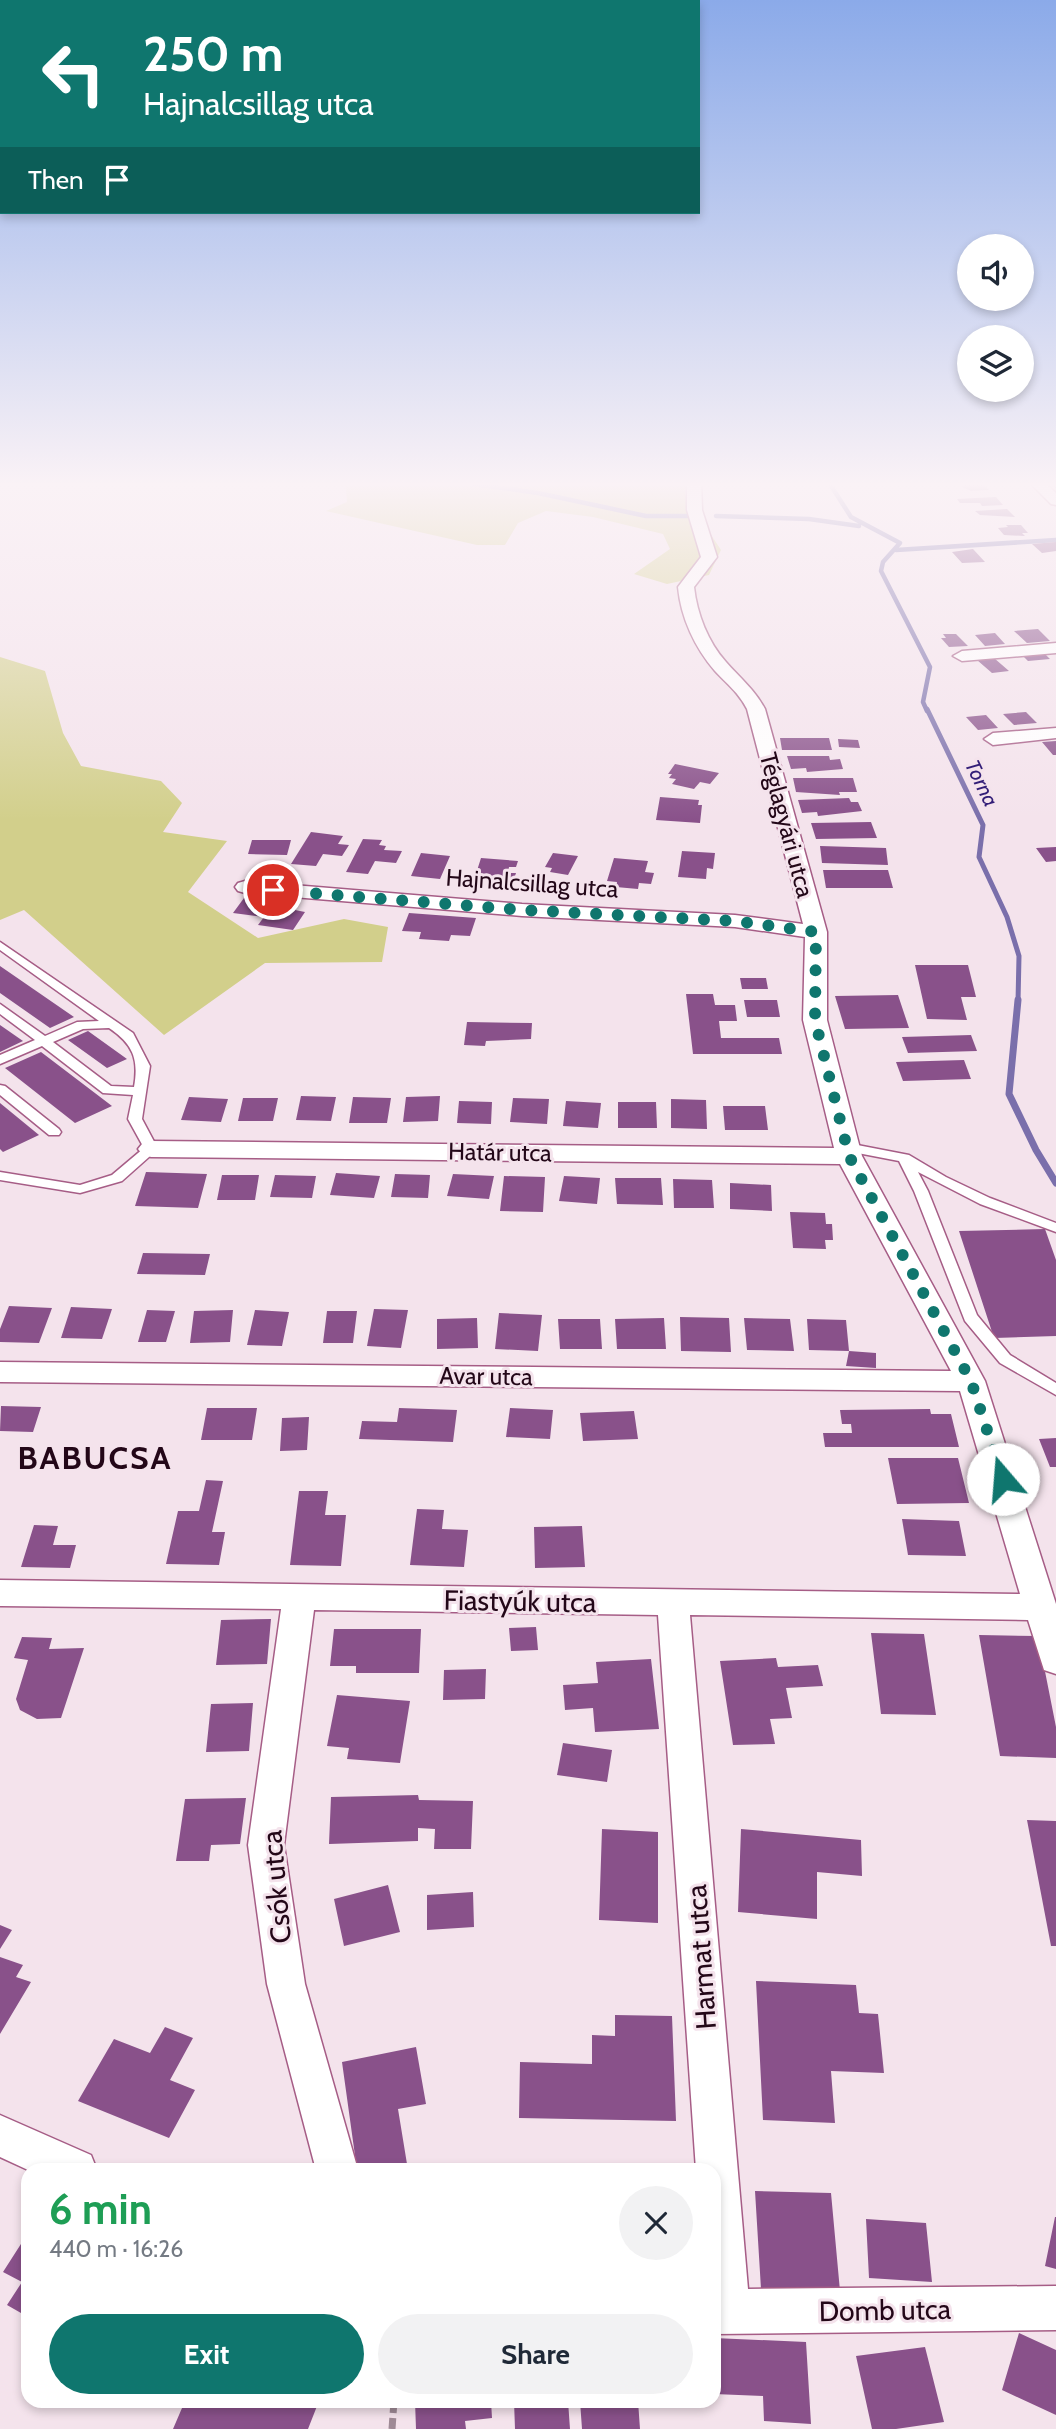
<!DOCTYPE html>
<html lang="en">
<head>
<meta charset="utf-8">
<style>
	body { margin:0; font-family:Cabin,sans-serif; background:#f2f2f3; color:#1f2937; height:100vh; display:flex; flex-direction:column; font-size:26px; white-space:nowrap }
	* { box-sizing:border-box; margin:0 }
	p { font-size:23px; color:#747a83 }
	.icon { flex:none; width:38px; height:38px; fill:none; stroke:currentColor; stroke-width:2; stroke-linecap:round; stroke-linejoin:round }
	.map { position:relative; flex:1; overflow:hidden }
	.drawer { position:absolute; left:21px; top:2163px; width:700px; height:245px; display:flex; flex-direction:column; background:#fff; border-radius:21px; box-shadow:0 4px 10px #0003 }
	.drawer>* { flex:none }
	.top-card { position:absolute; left:0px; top:0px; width:700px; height:214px; box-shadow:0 4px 10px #0003; background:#0f766e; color:#fff; overflow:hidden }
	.fabs { position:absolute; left:957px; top:234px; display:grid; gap:14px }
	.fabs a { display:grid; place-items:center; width:77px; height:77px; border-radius:50%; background:#fff; box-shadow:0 4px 10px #0003; font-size:35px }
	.pin { position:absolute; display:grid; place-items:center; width:60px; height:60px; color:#fff; margin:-30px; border:4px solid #fff; border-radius:50%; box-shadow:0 2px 7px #0007 }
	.me { position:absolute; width:77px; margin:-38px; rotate:342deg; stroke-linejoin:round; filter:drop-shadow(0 0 5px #0008) }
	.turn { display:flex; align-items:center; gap:24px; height:147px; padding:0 28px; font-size:32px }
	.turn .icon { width:91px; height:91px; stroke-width:2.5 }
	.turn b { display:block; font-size:49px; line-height:60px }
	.then { display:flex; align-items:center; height:66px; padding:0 28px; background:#0003; gap:14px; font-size:26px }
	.round { display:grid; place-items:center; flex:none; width:74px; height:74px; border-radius:37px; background:#f2f2f3 }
	.head { display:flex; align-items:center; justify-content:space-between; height:119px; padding:0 28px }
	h1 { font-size:42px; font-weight:800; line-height:52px; color:#1e9e55 }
	.action { display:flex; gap:14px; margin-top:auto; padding:14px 28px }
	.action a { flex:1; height:80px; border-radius:42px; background:#0f766e; color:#fff; font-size:28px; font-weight:800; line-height:80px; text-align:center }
	.action a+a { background:#f2f2f3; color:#1f2937 }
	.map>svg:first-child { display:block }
	.green { fill:#d2cf8b }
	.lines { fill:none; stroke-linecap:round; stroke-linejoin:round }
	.stream-far2 { stroke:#7a6fab; stroke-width:4.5 }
	.stream-far1 { stroke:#7a6fab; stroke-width:5 }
	.stream { stroke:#7a6fab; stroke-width:7 }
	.building { fill:#89518a }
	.lane-casing { stroke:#a65d86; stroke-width:3 }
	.street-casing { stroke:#a65d86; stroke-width:3 }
	.path { stroke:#9f8a96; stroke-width:7; stroke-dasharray:11 5; stroke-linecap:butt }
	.lane { fill:#fff; fill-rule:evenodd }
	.street { fill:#fff; fill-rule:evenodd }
	.rail-casing { stroke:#947e8a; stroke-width:5 }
	.rail { stroke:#f4e3ec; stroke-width:3.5; stroke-dasharray:10; stroke-linecap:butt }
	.route { stroke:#0f766e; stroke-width:12; stroke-dasharray:0 21.6 }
	.labels { text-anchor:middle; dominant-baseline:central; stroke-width:6; stroke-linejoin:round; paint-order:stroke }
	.far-water-label { font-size:21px; font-style:italic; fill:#321d77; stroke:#f4e3ec }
	.street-label { font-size:24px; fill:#230718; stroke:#f4e3ec }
	.near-street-label { font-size:28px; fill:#230718; stroke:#f4e3ec }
	.district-label { font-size:32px; font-weight:bold; letter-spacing:2px; fill:#230718; stroke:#f4e3ec }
</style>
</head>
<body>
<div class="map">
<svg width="1056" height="2429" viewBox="0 0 1056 2429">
	<rect width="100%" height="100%" fill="#f4e3ec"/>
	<!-- green -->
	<path class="green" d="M319,481H686L685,495L721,550L709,575L667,584L634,574L670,549L663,534L593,517L546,511L518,523L505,545H477L326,511L347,502L346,487Z
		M0,657L45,671L63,733L81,766L161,781L182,803L163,832L227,841L188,892L258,938L344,919L388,927L382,962L265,963L164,1035L24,910L0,920Z"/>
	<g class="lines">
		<!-- stream-far2 -->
		<path class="stream-far2" d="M453,481L538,493L646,516H688
			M828,481L851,517L900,543L883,562L881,571L930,667L923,702L927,711
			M716,516L809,519L859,526
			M896,550L1056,540"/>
		<!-- stream-far1 -->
		<path class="stream-far1" d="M927,709L983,825L979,857L1007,917L1019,956L1018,1002"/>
		<!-- stream -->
		<path class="stream" d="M1018,1000L1009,1094L1036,1150L1056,1183"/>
	</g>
	<!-- building -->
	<path class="building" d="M981,482L989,490L971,491L960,486Z
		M996,497L1003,505L982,506L980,503H960L957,499Z
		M1007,509L1015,517L980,515L975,511Z
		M1006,525H1021L1028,533H1022L1025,536L1004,535L998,528L1008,527Z
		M1056,542V551L1042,553L1032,544Z
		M973,549L985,562L962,563L952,552Z
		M1038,629L1050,641L1027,643L1014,631Z
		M995,633L1005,644L985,646L975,635Z
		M943,634H956L968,646L949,647L941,638H946Z
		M1045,654L1050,659L1028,661L1023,656Z
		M994,658L1009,671L992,673L977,660Z
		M1026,712L1037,723L1014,725L1003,714Z
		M986,715L998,728L978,730L966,717Z
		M780,738H829L832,750H782Z
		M838,739L858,740L860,748L839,747Z
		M1056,741V755H1053L1042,742Z
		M787,756H829L830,760L840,759L843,769L807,772L806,768L791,769Z
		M675,764L719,773L710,784L700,782L694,789L672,784L676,779L669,778L672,774H668Z
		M793,778H853L857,792H839L840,795L796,792Z
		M660,797L699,800L698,805H702L700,823L656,820Z
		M849,798L851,802H858L862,811L818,816L817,812L802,813L798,800Z
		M871,822L877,838L816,839L811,823Z
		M311,832L343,836L338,844L349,845L342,856L323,854L316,866L291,864Z
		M363,839L382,840L379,845L386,846L384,850L402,851L396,863L375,861L368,874L346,872Z
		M252,840H291L287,855L248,854Z
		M820,846L886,848L888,865L822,863Z
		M1056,847V861L1046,862L1036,848Z
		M682,851L715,853L713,869L707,868L706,879L678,877Z
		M421,853L450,856L440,879L411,876Z
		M553,853L578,856L568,875L550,872L552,868L545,867Z
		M481,858L518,861L516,867H509L508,873H516L513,882L474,880Z
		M614,858L648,861L645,872L654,873L651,884L639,883L638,889L616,887L617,882L607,881Z
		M823,870H888L893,888H826Z
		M244,898L298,905L295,910L305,912L293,930L258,925L264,917L233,913Z
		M409,913L476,918L470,936L451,935L449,941L419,939L421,932L402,931Z
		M915,965H968L976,997H961L967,1020L927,1019Z
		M0,966L74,1017L50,1028L0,993Z
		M740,978H766L768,989H742Z
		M686,994H713L715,1005H735L737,1021H719L721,1038H779L782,1054H693Z
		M898,995L909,1028L845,1029L835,996Z
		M744,1000H777L780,1017H747Z
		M467,1022L532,1023L531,1039L486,1041L485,1046L464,1045Z
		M0,1025L23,1041L0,1052Z
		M88,1031L127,1059L107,1068L68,1040Z
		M971,1035L977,1051L908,1053L902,1037Z
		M41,1052L112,1106L75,1123L5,1068Z
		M964,1060L971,1079L903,1081L896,1062Z
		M301,1096L336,1097L331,1121L296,1120Z
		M440,1096L438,1121L403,1122L406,1097Z
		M189,1097L228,1099L221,1122L181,1120Z
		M353,1097L391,1098L387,1123H349Z
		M243,1098H278L273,1121H238Z
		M513,1098L549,1099L547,1124L510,1122Z
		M671,1099L706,1100L707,1129L671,1128Z
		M459,1101L492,1102L491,1124L457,1123Z
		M566,1101L601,1103L598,1128L563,1126Z
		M618,1102H656L657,1128H618Z
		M0,1103L39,1135L3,1152L0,1149Z
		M723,1106H765L768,1130H725Z
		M146,1172L207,1174L198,1208L135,1206Z
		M336,1173L380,1176L374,1198L330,1195Z
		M395,1174L430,1175L428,1198L391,1197Z
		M453,1174L494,1176L489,1199L447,1196Z
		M222,1175H259L255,1200H217Z
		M275,1175L316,1176L312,1198L270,1197Z
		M504,1176L545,1177L543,1212L500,1211Z
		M564,1176L600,1178L597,1204L559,1201Z
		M615,1178H661L663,1205L617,1204Z
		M673,1179L712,1180L714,1208H674Z
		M730,1183L771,1185L772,1211L730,1209Z
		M790,1212L825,1213L826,1224H832L833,1240H825L826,1249L793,1248Z
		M1045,1229L1056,1260V1336L994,1338L959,1231Z
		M143,1253L210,1254L205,1275L137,1274Z
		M9,1306L52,1308L39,1343L0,1342V1329Z
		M71,1307L112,1309L102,1339L61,1338Z
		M374,1309L408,1310L401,1348L367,1346Z
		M147,1310L175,1311L166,1342H138Z
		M233,1310L230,1342L190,1343L194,1311Z
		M255,1310L289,1312L282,1346L247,1345Z
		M327,1311H357L353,1343H323Z
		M499,1313L542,1315L538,1351L495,1349Z
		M680,1317L729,1318L731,1352L681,1351Z
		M477,1318L478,1348L437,1349V1319Z
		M664,1318L666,1349H617L615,1319Z
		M744,1318L790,1319L794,1351L747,1350Z
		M558,1319H600L602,1349H560Z
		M807,1319L846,1320L849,1351L809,1350Z
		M849,1351L876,1353V1368L846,1366Z
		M1,1406L41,1407L33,1432L0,1431Z
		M207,1408H257L252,1440H201Z
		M399,1408L457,1410L453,1442L359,1439L362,1421L397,1422Z
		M510,1408L553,1410L550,1439L506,1437Z
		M930,1409L931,1414H951L959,1447H825L823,1433H852L851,1424H842L840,1410Z
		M634,1411L638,1439L583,1441L580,1413Z
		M309,1417L307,1450L280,1451L282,1418Z
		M1056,1438V1467H1050L1039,1439Z
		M888,1458H958L969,1503L897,1504Z
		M206,1480L223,1481L212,1532H225L219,1565L166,1564L178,1511H199Z
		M299,1491H328L325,1515H346L341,1566L290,1565Z
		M417,1509L444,1510L442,1529L468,1530L464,1567L410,1565Z
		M902,1519L959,1521L966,1556L908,1555Z
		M34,1525L58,1526L53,1545H76L70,1568L21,1567Z
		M582,1526L585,1567L535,1568L534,1527Z
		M271,1619L267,1664L216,1665L221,1620Z
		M536,1627L538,1650L511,1651L509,1628Z
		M334,1629H421L419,1673H356V1666H330Z
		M871,1633L924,1634L936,1715L881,1714Z
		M979,1635L1038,1636L1056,1727V1758L1000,1756Z
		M22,1637L52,1638L49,1649L84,1648L61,1718L37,1719L20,1710L16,1699L28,1660L14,1658Z
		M776,1658L778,1667L818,1665L823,1686L786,1688L792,1718L770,1719L775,1744L733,1745L720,1661Z
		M651,1659L659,1729L595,1732L593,1708L565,1710L563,1685L598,1683L596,1662Z
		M486,1669L485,1699L443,1700L444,1670Z
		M337,1695L410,1701L400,1763L347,1759L349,1748L327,1746Z
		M253,1703L249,1751L206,1752L211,1704Z
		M563,1743L612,1750L607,1782L557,1775Z
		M418,1795L419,1800L473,1801L471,1849H434L435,1829L418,1828V1841L329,1844L331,1797Z
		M246,1798L240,1844L211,1845L209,1861H176L185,1799Z
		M1027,1820L1056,1821V1946H1051Z
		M602,1829L658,1832V1923L599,1920Z
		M741,1829L861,1840L862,1876L817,1872V1919L738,1912Z
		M388,1885L400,1932L344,1946L334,1899Z
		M473,1892L474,1927L427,1930V1895Z
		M0,1925L12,1930L0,1949Z
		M0,1957L23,1965L16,1977L31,1982L0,2034Z
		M756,1981L856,1985L859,2013L878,2014L884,2073L831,2071L835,2123L763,2120Z
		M615,2015L672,2016L676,2121L519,2118L520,2062L592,2064V2035L615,2036Z
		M165,2027L193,2038L170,2080L195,2090L169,2138L78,2101L114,2039L150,2053Z
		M416,2047L426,2104L398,2109L407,2164L378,2170H357L342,2062Z
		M755,2191L831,2193L840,2291L761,2289Z
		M1055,2217H1056V2269L1045,2266Z
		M866,2219L926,2223L932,2282L869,2278Z
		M28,2233V2317L7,2305L22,2282L3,2272Z
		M1019,2333L1056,2350V2415L1002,2390Z
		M714,2338L806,2342L811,2424L764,2421L763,2396L714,2394Z
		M925,2347L944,2422L896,2429H872L856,2356Z
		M185,2401H319L308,2429H173Z
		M415,2401H491L492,2418L465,2421L466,2429H416Z
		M514,2401H568L570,2429H515Z
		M580,2401H638L640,2429H582Z"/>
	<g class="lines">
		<defs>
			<path id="lane" d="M0,942L133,1033L150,1066L142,1119L158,1149L122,1181L80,1193L0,1180V1172L80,1185L112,1175L144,1148L128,1119L133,1095L103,1093L42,1046L0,1064V1055L35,1040L0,1014V1004L45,1036L77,1022L99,1021L0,950ZM109,1028C133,1044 139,1059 134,1087L111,1086L53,1042L83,1029Z
				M0,1085L5,1086L59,1129L61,1132L59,1135H49L0,1095Z
				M847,1143L909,1155L946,1177L990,1198L1056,1223V1232L980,1204L918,1172L928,1191L977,1315L1010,1355L1056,1383V1395L1000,1363L965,1321L914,1191L899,1161L842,1150L840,1147Z"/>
			<path id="street" d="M687,481H701L702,510L717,557L694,587C697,614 708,642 726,662C740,678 755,690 765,709L827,932V1020L862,1156L985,1381L1056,1604V1674L1044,1670L1028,1620L690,1615L748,2289L1056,2286V2330L714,2334V2170H696L658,1615L314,1610L284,1845L305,1984L358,2170H316L267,1984L248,1845L281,1609L0,1606V1580L1020,1594L960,1391L0,1382V1362L951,1371L840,1164L151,1157L142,1154L138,1149L142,1144L151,1141L834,1148L803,1020L805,937L735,927L522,916L245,893L238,891L235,887L238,883L245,881L522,904L735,915L803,924L747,709C739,693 727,684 715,671C695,648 681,618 678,587L701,557L687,510Z
				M1028,481H1043L1056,493V505L1051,504Z
				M1056,643V653L962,661L953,656L962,651Z
				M1056,728V738L993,745L984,739L993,733Z
				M0,2115L91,2155L97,2170H28L0,2157Z"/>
		</defs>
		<!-- lane casing -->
		<use href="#lane" class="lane-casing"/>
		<!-- street casing -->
		<use href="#street" class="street-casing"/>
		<!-- path -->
		<path class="path" d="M392,2429L394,2401"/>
		<!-- lane -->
		<use href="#lane" class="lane"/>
		<!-- street -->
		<use href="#street" class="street"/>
		<defs>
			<path id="rail" d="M1052,481L1056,485"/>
		</defs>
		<!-- rail casing -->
		<use href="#rail" class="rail-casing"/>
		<!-- rail -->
		<use href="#rail" class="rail"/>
	</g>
	<!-- sky -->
	<linearGradient id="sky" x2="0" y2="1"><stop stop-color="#8baae9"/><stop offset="0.59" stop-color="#faf2f6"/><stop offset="1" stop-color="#faf2f6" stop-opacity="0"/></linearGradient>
	<rect width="1056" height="821" fill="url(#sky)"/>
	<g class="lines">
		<!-- route -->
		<path class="route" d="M273,890L522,910L735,921L816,932L815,1020L849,1156L971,1381L1003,1479"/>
	</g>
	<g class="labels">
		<!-- far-water labels -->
		<g class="far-water-label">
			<text transform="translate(982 783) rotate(64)">Torna</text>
		</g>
		<!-- street labels -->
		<g class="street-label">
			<text transform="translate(787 825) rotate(75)">Téglagyári utca</text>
			<text transform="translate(532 883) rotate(4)">Hajnalcsillag utca</text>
			<text transform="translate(500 1152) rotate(1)">Határ utca</text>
			<text transform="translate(486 1376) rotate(1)">Avar utca</text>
		</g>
		<!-- near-street labels -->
		<g class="near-street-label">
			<text transform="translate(520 1601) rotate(1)">Fiastyúk utca</text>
			<text transform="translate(276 1887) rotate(-95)">Csók utca</text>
			<text transform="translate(701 1957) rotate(-94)">Harmat utca</text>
			<text transform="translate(885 2310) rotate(-1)">Domb utca</text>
		</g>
		<!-- district labels -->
		<g class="district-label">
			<text x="95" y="1457">BABUCSA</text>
		</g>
	</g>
</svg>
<div class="fabs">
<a><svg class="icon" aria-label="sound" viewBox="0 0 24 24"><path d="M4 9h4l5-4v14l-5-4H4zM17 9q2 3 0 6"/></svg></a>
<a><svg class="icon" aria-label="layers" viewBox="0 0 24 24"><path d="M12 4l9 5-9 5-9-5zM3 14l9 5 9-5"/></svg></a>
</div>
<div class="pin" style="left:273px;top:890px;background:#d93025"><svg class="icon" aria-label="arrive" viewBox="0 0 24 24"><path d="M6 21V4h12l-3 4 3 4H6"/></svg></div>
<svg class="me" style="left:1003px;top:1479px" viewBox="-20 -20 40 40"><circle r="19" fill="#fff"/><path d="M0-13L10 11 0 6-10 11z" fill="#0f766e"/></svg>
<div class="top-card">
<div class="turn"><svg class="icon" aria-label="left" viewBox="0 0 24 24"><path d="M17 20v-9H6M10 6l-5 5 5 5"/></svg><div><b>250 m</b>Hajnalcsillag utca</div></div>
<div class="then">Then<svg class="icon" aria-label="arrive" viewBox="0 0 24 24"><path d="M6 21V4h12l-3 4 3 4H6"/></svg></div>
</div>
<section class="drawer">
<div class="head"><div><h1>6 min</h1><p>440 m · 16:26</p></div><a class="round"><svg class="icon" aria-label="close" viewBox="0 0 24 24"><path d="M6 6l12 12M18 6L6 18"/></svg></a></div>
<div class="action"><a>Exit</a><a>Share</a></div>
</section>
</div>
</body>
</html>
